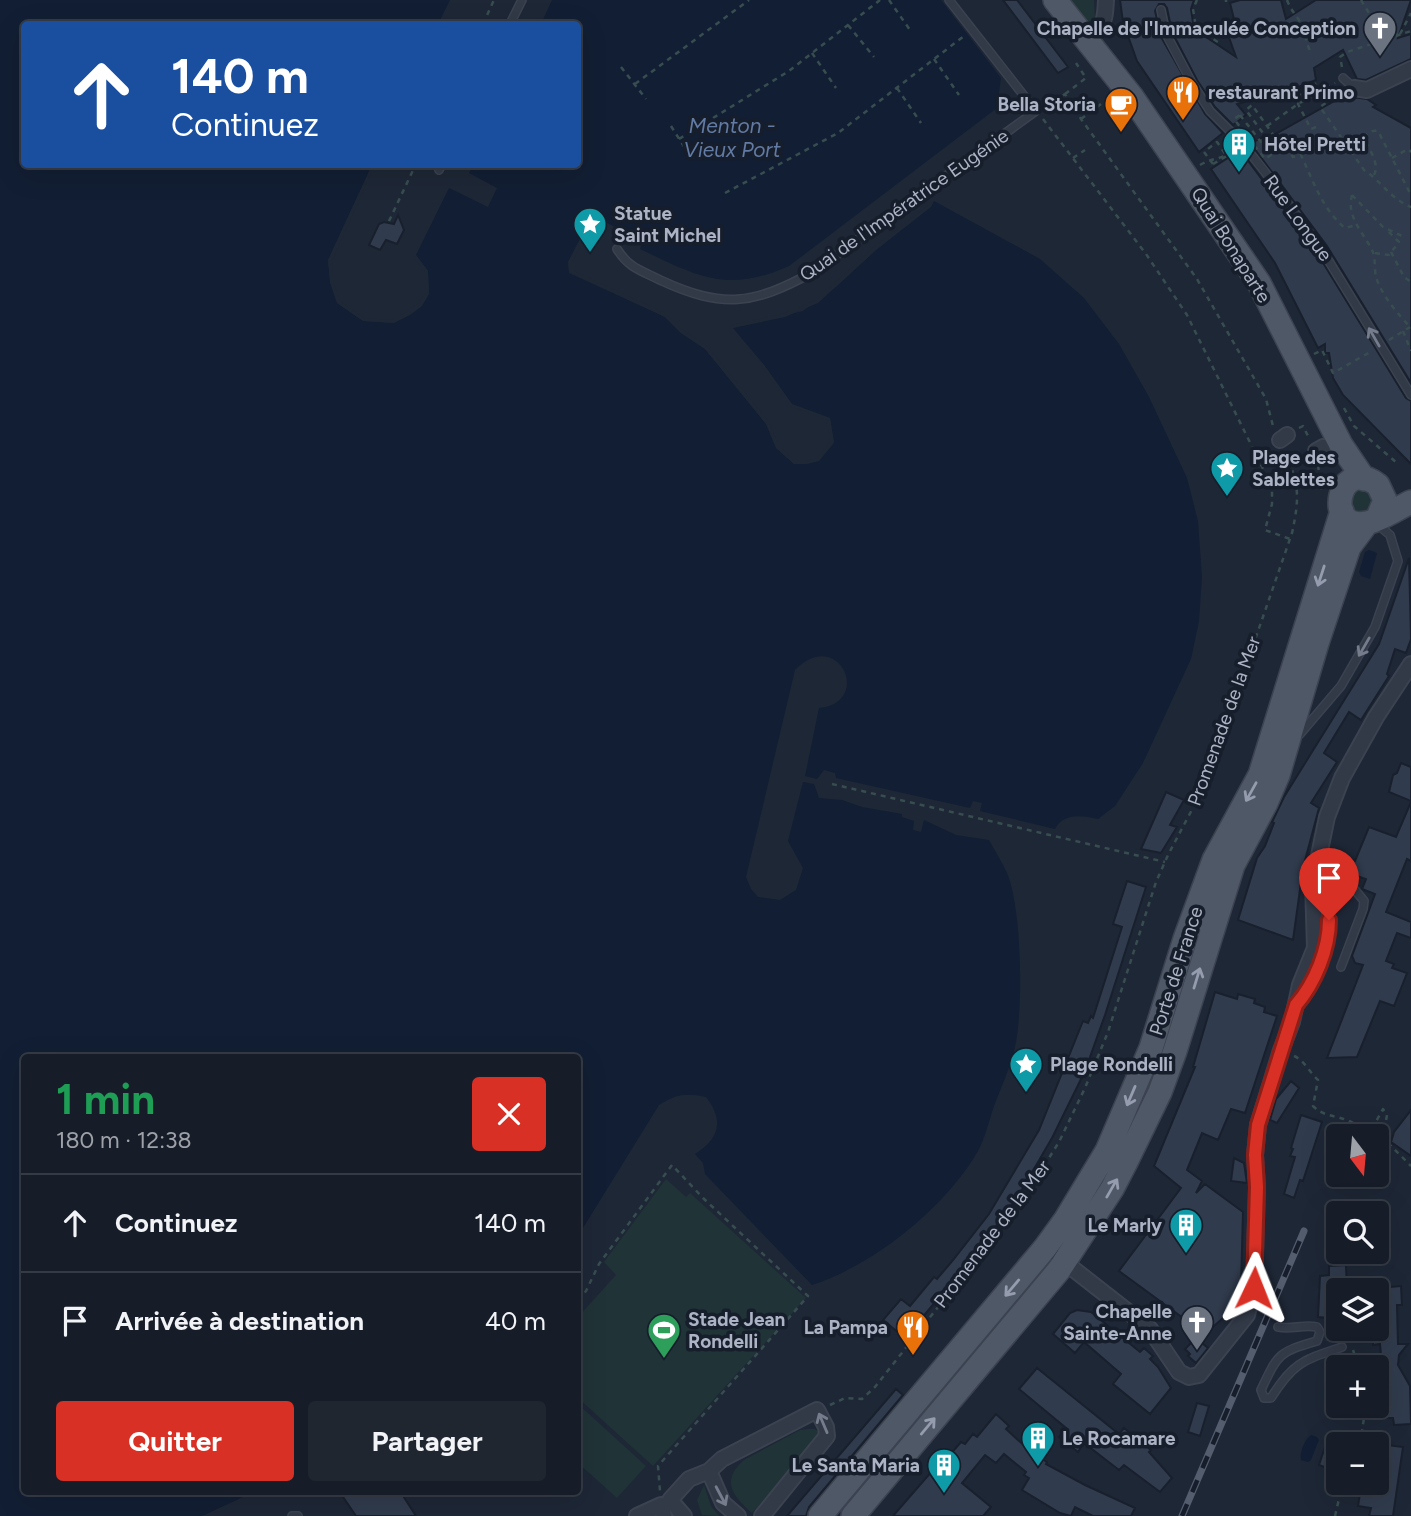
<!DOCTYPE html>
<html lang="fr">
<head>
<meta charset="utf-8">
<style>
	body { margin:0; font-family:Figtree,sans-serif; background:#1f2630; color:#f1f3f6; height:100vh; display:flex; flex-direction:column; font-size:26px; white-space:nowrap }
	* { box-sizing:border-box; margin:0 }
	p { font-size:23px; color:#9ea2a8 }
	.icon { flex:none; width:38px; height:38px; fill:none; stroke:currentColor; stroke-width:2; stroke-linecap:round; stroke-linejoin:round }
	.map { position:relative; flex:1; overflow:hidden }
	.sheet { position:absolute; left:21px; top:1054px; width:560px; height:441px; display:flex; flex-direction:column; background:#161d28; border-radius:7px; box-shadow:0 7px 28px #0002,0 0 0 2px #353b45 }
	.sheet>* { flex:none }
	.top-card { position:absolute; left:21px; top:21px; width:560px; height:147px; border-radius:7px; box-shadow:0 7px 28px #0002,0 0 0 2px #353b45; background:#1a4fa0; color:#fff; overflow:hidden }
	.needle { width:46px; rotate:164deg }
	.buttons { position:absolute; left:1326px; top:1124px; display:grid; gap:14px }
	.buttons a { display:grid; place-items:center; width:63px; height:63px; border-radius:7px; background:#161d28; box-shadow:0 7px 28px #0002,0 0 0 2px #353b45; font-size:35px }
	.pin { position:absolute; display:grid; place-items:center; width:60px; height:60px; color:#fff; margin:-72px -30px; border-radius:50% 50% 50% 0; rotate:-45deg; box-shadow:0 0 7px #0007 }
	.pin .icon { rotate:45deg }
	.me { position:absolute; width:77px; margin:-38px; rotate:2deg; stroke-linejoin:round; filter:drop-shadow(0 0 5px #0008) }
	.turn { display:flex; align-items:center; gap:24px; height:147px; padding:0 35px; font-size:32px }
	.turn .icon { width:91px; height:91px; stroke-width:2.5 }
	.turn b { display:block; font-size:49px; line-height:60px }
	.round { display:grid; place-items:center; flex:none; width:74px; height:74px; border-radius:7px; background:#1f2630 }
	.summary { display:flex; align-items:center; justify-content:space-between; height:119px; padding:0 35px }
	h1 { font-size:42px; font-weight:700; line-height:52px; color:#1e9e55 }
	.cta { display:flex; gap:14px; margin-top:auto; padding:14px 35px }
	.cta a { flex:1; height:80px; border-radius:7px; background:#d93025; color:#fff; font-size:28px; font-weight:700; line-height:80px; text-align:center }
	.cta a+a { background:#1f2630; color:#f1f3f6 }
	ul { padding:0; list-style:none }
	li { display:flex; align-items:center; gap:21px; height:98px; padding:0 35px; border-top:2px solid #353b45 }
	li div { flex:1 }
	li b { display:block; font-size:26px }
	li em { font-style:normal }
	.map>svg:first-child { display:block }
	.green { fill:#203337 }
	.water { fill:#121e33 }
	.pier { fill:#1e2736 }
	.building { fill:#303b4d; stroke:#19202d; stroke-width:2 }
	.lines { fill:none; stroke-linecap:round; stroke-linejoin:round }
	.lane-casing { stroke:#3b4250; stroke-width:10 }
	.street-casing { stroke:#3b4250; stroke-width:18 }
	.primary-casing { stroke:#3b4250; stroke-width:26 }
	.path { stroke:#384d50; stroke-width:2.5; stroke-dasharray:5 5; stroke-linecap:butt }
	.lane { stroke:#323947; stroke-width:7 }
	.street { stroke:#323947; stroke-width:14 }
	.primary { stroke:#4f5867; stroke-width:23 }
	.rail-casing { stroke:#535d6e; stroke-width:7 }
	.rail { stroke:#171e2b; stroke-width:4.5; stroke-dasharray:13; stroke-linecap:butt }
	.path-bridge { stroke:#384d50; stroke-width:2.5; stroke-dasharray:5 5; stroke-linecap:butt }
	.oneway { stroke:#757c8c }
	.oneway2 { stroke:#949cad }
	.route-casing { stroke:#8d1f18; stroke-width:18 }
	.route { stroke:#d93025; stroke-width:12 }
	.labels { text-anchor:middle; dominant-baseline:central; stroke-width:7; stroke-linejoin:round; paint-order:stroke }
	.poi-label { font-size:19px; font-weight:bold; fill:#abb3c4; stroke:#171e2b; text-anchor:start }
	.street-label { font-size:19px; fill:#abb3c4; stroke:#171e2b }
	.water-label { font-size:21px; font-style:italic; fill:#627ba5; stroke:#171e2b }
</style>
</head>
<body>
<div class="map">
<svg width="1411" height="1516" viewBox="0 0 1411 1516">
	<rect width="100%" height="100%" fill="#1e2736"/>
	<!-- green -->
	<path class="green" d="M1070,0H1094L1095,20L1087,22Z
		M1362,488L1369,490L1375,506L1364,515L1352,510L1351,495Z
		M666,1179L686,1197L690,1193L806,1298L653,1466L578,1398V1317L616,1275L604,1262Z
		M578,1404L646,1466L617,1498L578,1463Z
		M808,1429H815L822,1434L752,1513C733,1496 720,1481 744,1460L800,1430Z
		M704,1485L711,1506L719,1516L702,1515L697,1500Z"/>
	<!-- water -->
	<path class="water" d="M0,0H450L438,24H24V164L372,165L328,260L330,282L337,303L363,321L394,323L422,305L429,294L428,271L416,255L449,188L488,207L497,188L469,173L473,165L578,164V24H541L552,0H941L1001,78L997,108L789,266C727,294 697,276 640,249L643,241L603,221L598,230L588,229L568,262L569,273L665,317L681,333L705,349L766,424L776,448L794,464L819,461L834,443L830,418L792,404L764,365L732,328L803,311L836,287L876,250L930,207L934,201L1040,259L1084,298L1119,344L1149,397L1187,478L1198,521L1202,577L1199,621L1191,659L1143,763L1115,806L1098,819C1083,816 1064,812 1055,829L980,811L982,803L973,801L970,808L836,778L835,773L824,770L817,779L805,776L819,708C874,702 838,626 795,670L746,877L751,889L758,897L780,900L796,890L803,868L788,841L803,782L814,784L819,798L842,800L862,807L902,814V817L914,821L913,830L921,832L924,820L956,835L989,840C995,851 1002,862 1007,873C1022,907 1024,1015 1014,1051C1009,1070 1001,1088 994,1106C989,1121 985,1138 978,1151C945,1208 874,1265 812,1285L705,1174L703,1163L695,1154C720,1138 724,1120 706,1097C684,1093 678,1094 659,1105L578,1236V1057H24V1491H256L202,1516H0Z
		M1369,550L1377,553L1370,579L1361,576L1359,572L1365,552Z
		M1311,1435L1317,1437L1319,1440L1311,1460L1308,1462L1301,1460C1299,1453 1305,1439 1311,1435Z"/>
	<!-- pier -->
	<path class="pier" d="M375,164L332,261L333,281L340,301L364,318L393,320L419,303L425,293V272L414,258L416,255L428,271L429,294L422,306L410,315L394,323L363,321L337,303L330,282L328,260L372,165Z
		M934,201L931,207L876,250L818,303L785,317L733,328L764,365L792,404L830,418L834,442L819,461L807,464H794L776,448L766,424L705,349L681,333L665,317L569,272L568,262L584,231L598,230L596,234H587L572,262V270L667,314L683,330L707,346L769,422L779,446L795,461H806L817,458L830,441L827,420L790,406L762,367L729,330V326L785,313L816,300L874,247Z"/>
	<!-- building -->
	<path class="building" d="M1003,0H1017L1068,67L1058,73Z
		M1120,0H1194L1191,9L1194,29L1236,57L1226,29L1236,27L1230,3L1240,0H1281L1286,19L1316,0H1411L1398,38L1411,34V59L1366,80L1357,79L1343,50L1314,68L1316,80L1293,89L1237,104L1246,115L1233,125L1215,107L1197,80L1172,32L1167,8L1164,4H1159L1155,11L1161,37L1205,114L1223,133L1199,152L1137,61L1123,22Z
		M1347,94L1352,97L1367,99L1376,105L1373,107L1411,128V383L1327,246L1251,144L1262,137L1265,140Z
		M1240,150L1317,253L1406,398L1411,401V464L1343,395L1333,378L1329,353H1325V344L1318,348L1275,263L1211,169Z
		M398,215L404,230L397,244L386,240L380,250L369,245L379,224L384,222L394,224Z
		M1409,558L1411,639L1406,653L1395,649L1387,674L1389,676L1361,720L1349,712L1324,753L1337,762L1311,803L1319,808L1303,868L1293,940L1238,920L1257,858L1265,846L1274,823L1272,822L1284,797L1379,644Z
		M1401,763L1411,767V801L1389,792L1393,775L1397,773Z
		M1166,792L1184,800L1170,825L1177,827L1161,853L1141,849Z
		M1411,802V861L1407,859L1386,912L1411,922V938L1397,933L1386,961L1394,964L1392,968L1407,973L1394,1006L1380,1001L1357,1057L1327,1058L1363,965L1355,963L1352,956L1375,894L1362,889L1366,879L1345,872L1350,859L1355,861L1369,827L1396,837Z
		M1127,881L1146,887L1105,1015L1085,1071L1052,1138L1016,1200L963,1269L905,1338L883,1320L901,1299L910,1306L934,1277L937,1279L953,1260L989,1214L1039,1130L1083,1021L1088,1023L1091,1016L1093,1018L1122,927L1113,924Z
		M1215,992L1237,999L1238,994L1255,999L1254,1003L1265,1007L1264,1012L1277,1016L1245,1113L1231,1109L1218,1140L1202,1133L1187,1170L1202,1181L1196,1193L1205,1184L1243,1212L1241,1285L1235,1300L1223,1318L1205,1334L1119,1271L1181,1188L1154,1166L1195,1067H1193Z
		M1291,1081L1299,1088L1277,1123L1270,1120L1276,1099Z
		M1411,1110V1156L1391,1142L1394,1132Z
		M1301,1115L1322,1122L1303,1181L1300,1180L1294,1198L1284,1194L1295,1157L1290,1156L1293,1149L1291,1148Z
		M1234,1158L1244,1163L1247,1183L1231,1181Z
		M1346,1265L1347,1290H1339V1319L1318,1317L1320,1276L1329,1275V1266Z
		M1401,1286L1402,1305H1397L1398,1344H1408L1399,1355L1398,1365L1410,1386L1411,1424L1394,1425L1393,1418H1386L1380,1344L1373,1345L1372,1328H1377V1288Z
		M1077,1310L1091,1312L1140,1352L1144,1348L1153,1356L1150,1359L1158,1367L1171,1388L1150,1414L1113,1384L1121,1374L1084,1342L1075,1353L1053,1334L1070,1313Z
		M1196,1338L1208,1348L1196,1363L1188,1356L1190,1354L1185,1349Z
		M1037,1368L1119,1434L1124,1428L1151,1450L1149,1452L1172,1478L1160,1492L1124,1465L1119,1470L1084,1443L1078,1452L1059,1437L1066,1428L1019,1389Z
		M896,1389L903,1395L809,1507L806,1516H787Z
		M1197,1403L1209,1406L1200,1436L1188,1432Z
		M996,1414L1009,1426L1006,1429L1031,1452L1047,1462L1046,1464L1085,1485L1135,1508L1131,1516H1093L1075,1507L1071,1516L1060,1513L1022,1490L1029,1478L1024,1475L1026,1472L1004,1454L996,1463L985,1455L962,1483L991,1507L983,1516H893L939,1463L941,1465L961,1442L965,1444L973,1434L977,1437Z
		M1327,1441L1339,1445L1332,1470L1319,1465Z
		M1379,1444L1403,1447L1393,1516H1369L1371,1508L1358,1506L1361,1487L1373,1488L1374,1482H1377Z
		M339,1491H400L416,1516H356Z"/>
	<g class="lines">
		<defs>
			<path id="lane" d="M1161,10L1166,34L1192,83L1210,111L1243,144L1265,172L1322,250L1411,395
				M510,24L522,0
				M1343,78L1354,88
				M439,170L442,164
				M617,249C629,268 640,270 660,280C723,309 753,305 813,272L1036,111L949,0
				M1296,736L1300,734L1341,686L1375,627L1398,561L1390,535L1377,524
				M1300,1000C1311,987 1328,952 1329,934C1331,924 1326,910 1331,901C1335,892 1346,889 1355,890L1364,901L1363,909L1341,967
				M1278,1327C1291,1330 1304,1324 1317,1327L1320,1332L1317,1341C1278,1352 1278,1354 1261,1390L1264,1398H1271C1293,1362 1304,1360 1342,1347
				M292,1516H298"/>
			<path id="street" d="M1094,32C1106,23 1105,14 1106,0
				M1354,88L1367,90L1411,69
				M1280,440L1287,435
				M1316,451L1323,447
				M1058,1257L1150,1329L1179,1372L1189,1377L1199,1375L1247,1315L1254,1288L1257,1187L1255,1155L1258,1125L1281,1050L1292,1022L1300,985L1315,948L1313,884L1327,817L1342,778L1376,717L1411,664
				M709,1471L723,1503L738,1516
				M637,1516L661,1505L664,1516
				M684,1516L670,1500L689,1479L709,1471L722,1459L817,1410L826,1427L827,1436L762,1516"/>
			<path id="primary" d="M1055,0L1132,97L1259,283L1341,445L1364,479
				M1378,517L1385,500L1378,485C1338,454 1323,532 1366,523C1379,521 1398,508 1411,502
				M820,1516L1045,1248L1066,1219L1107,1151L1151,1048L1185,939L1214,860L1260,775L1342,511
				M853,1516L1059,1270L1112,1189L1126,1162L1160,1092L1175,1051L1233,865L1266,803L1278,775L1317,643L1349,547L1367,523"/>
		</defs>
		<!-- lane casing -->
		<use href="#lane" class="lane-casing"/>
		<!-- street casing -->
		<use href="#street" class="street-casing"/>
		<!-- primary casing -->
		<use href="#primary" class="primary-casing"/>
		<!-- path -->
		<path class="path" d="M889,0L910,30
			M1197,0L1193,9L1196,28L1221,44
			M1287,0C1290,8 1294,13 1299,20C1304,30 1306,43 1311,53
			M1361,0L1380,31L1395,33L1398,35
			M1226,2V0
			M483,24L494,0
			M848,25L874,57
			M1400,34L1411,13
			M812,53L836,88
			M934,59L959,95
			M621,67L646,99
			M1342,67L1340,57L1347,52L1411,31
			M635,84L749,0
			M897,88L921,123
			M1342,92L1320,107L1364,170C1381,181 1391,199 1411,207
			M1065,94L1086,78L1076,63
			M1046,106L1065,94L1081,119L1197,279L1266,399L1273,426
			M1240,115L1271,155L1265,159L1234,119Z
			M1043,119L1146,254L1187,315L1272,487V504L1265,530L1290,539
			M1081,119L1109,98
			M671,126L688,153
			M1267,126L1298,104L1335,83
			M1316,127L1311,129L1298,104L1304,86L1321,83L1327,86
			M679,139L789,71L880,0
			M1282,147L1276,151L1246,110L1252,105L1282,147L1287,149L1293,157L1301,155C1313,181 1323,210 1345,228L1356,225
			M1073,158L1085,150
			M1392,158L1408,149L1411,152
			M1213,164L1232,153L1223,140
			M1200,165C1210,159 1219,159 1226,155L1217,142L1204,152
			M1374,175C1380,164 1369,149 1364,138C1368,132 1372,130 1378,131L1411,195
			M725,193L838,133L964,36
			M1352,195C1346,217 1363,232 1372,250C1376,258 1374,269 1376,277C1382,296 1398,314 1411,328
			M1352,195L1383,227L1402,236
			M389,221L416,164
			M1391,252L1404,277L1411,282
			M1375,253L1389,255L1399,242L1388,231
			M1403,331L1411,351
			M1389,340L1410,327
			M1314,354L1322,350L1333,373L1372,351
			M1344,408L1354,426L1397,463
			M1299,428L1303,426L1309,438
			M1318,465L1322,493
			M832,784L1165,862
			M1294,1056C1304,1060 1310,1073 1318,1080L1313,1106C1324,1117 1336,1115 1349,1121C1356,1124 1363,1130 1369,1134L1383,1109L1387,1115L1383,1138L1411,1166
			M578,1300L586,1291L599,1264L672,1165L703,1198L808,1296L658,1466L660,1491
			M1353,1350L1359,1367
			M830,1405L845,1398L862,1399L875,1387L1024,1198L1059,1142L1085,1088L1108,1032L1156,882L1168,855L1204,787L1292,533C1300,496 1299,485 1285,451
			M1360,1444L1366,1405
			M1335,1516L1343,1482"/>
		<!-- lane -->
		<use href="#lane" class="lane"/>
		<!-- street -->
		<use href="#street" class="street"/>
		<!-- primary -->
		<use href="#primary" class="primary"/>
		<defs>
			<path id="rail" d="M1182,1516L1304,1231"/>
		</defs>
		<!-- rail casing -->
		<use href="#rail" class="rail-casing"/>
		<!-- rail -->
		<use href="#rail" class="rail"/>
		<!-- path-bridge -->
		<path class="path-bridge" d="M1204,152L1213,164"/>
	</g>
	<!-- one-way arrows -->
	<defs><path id="oneway-shaft" d="M-6 0H5M1.5-3L5.5 0L1.5 3" fill="none" stroke-width="1.6" stroke-linecap="round" stroke-linejoin="round" transform="scale(1.75)"/></defs>
	<g class="oneway">
		<use href="#oneway-shaft" transform="translate(1374 337) rotate(-120)"/>
		<use href="#oneway-shaft" transform="translate(1364 647) rotate(120)"/>
		<use href="#oneway-shaft" transform="translate(823 1423) rotate(-113)"/>
		<use href="#oneway-shaft" transform="translate(721 1496) rotate(62)"/>
	</g>
	<g class="oneway2">
		<use href="#oneway-shaft" transform="translate(1321 576) rotate(108)"/>
		<use href="#oneway-shaft" transform="translate(1251 792) rotate(119)"/>
		<use href="#oneway-shaft" transform="translate(1197 978) rotate(-73)"/>
		<use href="#oneway-shaft" transform="translate(1131 1096) rotate(113)"/>
		<use href="#oneway-shaft" transform="translate(1112 1188) rotate(-60)"/>
		<use href="#oneway-shaft" transform="translate(1012 1288) rotate(130)"/>
		<use href="#oneway-shaft" transform="translate(928 1426) rotate(-50)"/>
	</g>
	<g class="lines">
		<defs>
			<path id="route" d="M1254,1288L1257,1187L1255,1155L1258,1125L1296,1005C1315,983 1329,949 1329,920"/>
		</defs>
		<!-- route casing -->
		<use href="#route" class="route-casing"/>
		<!-- route -->
		<use href="#route" class="route"/>
	</g>
	<!-- icons -->
	<defs>
		<symbol id="church-pin" viewBox="-11 -11 22 30"><path d="M0 17L-7.5 6A9.5 9.5 0 1 1 7.5 6Z" fill="#6b7280" stroke="#171e2b"/><path d="M-1.2-6h2.4v3.5h3.3v2.4h-3.3V6h-2.4V-.1h-3.3v-2.4h3.3Z" fill="#fff"/></symbol>
		<symbol id="restaurant-pin" viewBox="-11 -11 22 30"><path d="M0 17L-7.5 6A9.5 9.5 0 1 1 7.5 6Z" fill="#e8710a" stroke="#171e2b"/><path d="M-5-6h1v4h1v-4h1v4h1v-4h1v5L-1.5 .5V6h-2V.5L-5-1ZM5-6V6H3V1.5H1.5Q1.5-4 5-6Z" fill="#fff"/></symbol>
		<symbol id="cafe-pin" viewBox="-11 -11 22 30"><path d="M0 17L-7.5 6A9.5 9.5 0 1 1 7.5 6Z" fill="#e8710a" stroke="#171e2b"/><path d="M-5.5-4.5H6V0H3Q3 3.5 0 3.5H-2.5Q-5.5 3.5-5.5 0ZM3-3.2v2h1.7v-2ZM-6 4.5H4V6H-6Z" fill="#fff"/></symbol>
		<symbol id="building-pin" viewBox="-11 -11 22 30"><path d="M0 17L-7.5 6A9.5 9.5 0 1 1 7.5 6Z" fill="#0f9aa8" stroke="#171e2b"/><path d="M-4-6H4V6H1V3H-1V6H-4ZM-2.5-4.3h1.7v1.8h-1.7ZM.8-4.3h1.7v1.8H.8ZM-2.5-1h1.7V.8h-1.7ZM.8-1h1.7V.8H.8Z" fill="#fff"/></symbol>
		<symbol id="sight-pin" viewBox="-11 -11 22 30"><path d="M0 17L-7.5 6A9.5 9.5 0 1 1 7.5 6Z" fill="#0f9aa8" stroke="#171e2b"/><path d="M0-6L1.8-2.2L6-1.7L2.9 1.2L3.7 5.4L0 3.3L-3.7 5.4L-2.9 1.2L-6-1.7L-1.8-2.2Z" fill="#fff"/></symbol>
		<symbol id="stadium-pin" viewBox="-11 -11 22 30"><path d="M0 17L-7.5 6A9.5 9.5 0 1 1 7.5 6Z" fill="#2e9e5b" stroke="#171e2b"/><path d="M0-5a6.5 5 0 1 0 0 10a6.5 5 0 1 0 0-10ZM-3.5-1.8h7v3.6h-7Z" fill="#fff"/></symbol>
	</defs>
	<g fill-rule="evenodd">
		<use href="#church-pin" x="1361" y="9" width="38" height="52"/>
		<use href="#restaurant-pin" x="1164" y="73" width="38" height="52"/>
		<use href="#cafe-pin" x="1102" y="85" width="38" height="52"/>
		<use href="#building-pin" x="1220" y="125" width="38" height="52"/>
		<use href="#sight-pin" x="571" y="205" width="38" height="52"/>
		<use href="#sight-pin" x="1208" y="449" width="38" height="52"/>
		<use href="#sight-pin" x="1007" y="1045" width="38" height="52"/>
		<use href="#building-pin" x="1167" y="1206" width="38" height="52"/>
		<use href="#church-pin" x="1178" y="1303" width="38" height="52"/>
		<use href="#restaurant-pin" x="894" y="1308" width="38" height="52"/>
		<use href="#stadium-pin" x="645" y="1311" width="38" height="52"/>
		<use href="#building-pin" x="1019" y="1419" width="38" height="52"/>
		<use href="#building-pin" x="925" y="1446" width="38" height="52"/>
	</g>
	<g class="labels">
		<!-- poi labels -->
		<g class="poi-label">
			<text x="1356" y="28" text-anchor="end">Chapelle de l'Immaculée Conception</text>
			<text x="1208" y="92">restaurant Primo</text>
			<text x="1096" y="104" text-anchor="end">Bella Storia</text>
			<text x="1264" y="144">Hôtel Pretti</text>
			<text x="614" y="213">Statue<tspan x="614" dy="22">Saint Michel</tspan></text>
			<text x="1252" y="457">Plage des<tspan x="1252" dy="22">Sablettes</tspan></text>
			<text x="1050" y="1064">Plage Rondelli</text>
			<text x="1162" y="1225" text-anchor="end">Le Marly</text>
			<text x="1172" y="1311" text-anchor="end">Chapelle<tspan x="1172" dy="22">Sainte-Anne</tspan></text>
			<text x="688" y="1319">Stade Jean<tspan x="688" dy="22">Rondelli</tspan></text>
			<text x="888" y="1327" text-anchor="end">La Pampa</text>
			<text x="1062" y="1438">Le Rocamare</text>
			<text x="920" y="1465" text-anchor="end">Le Santa Maria</text>
		</g>
		<!-- street labels -->
		<g class="street-label">
			<text transform="translate(904 205) rotate(-35)">Quai de l'Impératrice Eugénie</text>
			<text transform="translate(1298 218) rotate(54)">Rue Longue</text>
			<text transform="translate(1231 245) rotate(58)">Quai Bonaparte</text>
			<text transform="translate(1224 721) rotate(-70)">Promenade de la Mer</text>
			<text transform="translate(1176 971) rotate(-72)">Porte de France</text>
			<text transform="translate(992 1234) rotate(-53)">Promenade de la Mer</text>
		</g>
		<!-- water labels -->
		<g class="water-label">
			<text x="732" y="125">Menton -<tspan x="732" dy="24">Vieux Port</tspan></text>
		</g>
	</g>
</svg>
<div class="buttons">
<a><svg class="needle" viewBox="-14 -14 28 28"><path d="M0-13l5 13h-10z" fill="#e53935"/><path d="M0 13l5-13h-10z" fill="#9ea2a8"/></svg></a>
<a><svg class="icon" aria-label="search" viewBox="0 0 24 24"><circle cx="10" cy="10" r="6"/><path d="M15 15l6 6"/></svg></a>
<a><svg class="icon" aria-label="layers" viewBox="0 0 24 24"><path d="M12 4l9 5-9 5-9-5zM3 14l9 5 9-5"/></svg></a>
<a>+</a>
<a>−</a>
</div>
<div class="pin" style="left:1329px;top:920px;background:#d93025"><svg class="icon" aria-label="arrive" viewBox="0 0 24 24"><path d="M6 21V4h12l-3 4 3 4H6"/></svg></div>
<svg class="me" style="left:1254px;top:1288px" viewBox="-20 -20 40 40"><path d="M0-17L14 15 0 8-14 15z" fill="#d93025" stroke="#fff" stroke-width="4"/></svg>
<div class="top-card">
<div class="turn"><svg class="icon" aria-label="ahead" viewBox="0 0 24 24"><path d="M12 20V5M6 11l6-6 6 6"/></svg><div><b>140 m</b>Continuez</div></div>
</div>
<section class="sheet">
<div class="summary"><div><h1>1 min</h1><p>180 m · 12:38</p></div><a class="round" style="background:#d93025;color:#fff"><svg class="icon" aria-label="close" viewBox="0 0 24 24"><path d="M6 6l12 12M18 6L6 18"/></svg></a></div>
<ul>
<li><svg class="icon" aria-label="ahead" viewBox="0 0 24 24"><path d="M12 20V5M6 11l6-6 6 6"/></svg><div><b>Continuez</b></div><em>140 m</em></li>
<li><svg class="icon" aria-label="arrive" viewBox="0 0 24 24"><path d="M6 21V4h12l-3 4 3 4H6"/></svg><div><b>Arrivée à destination</b></div><em>40 m</em></li>
</ul>
<div class="cta"><a>Quitter</a><a>Partager</a></div>
</section>
</div>
</body>
</html>
